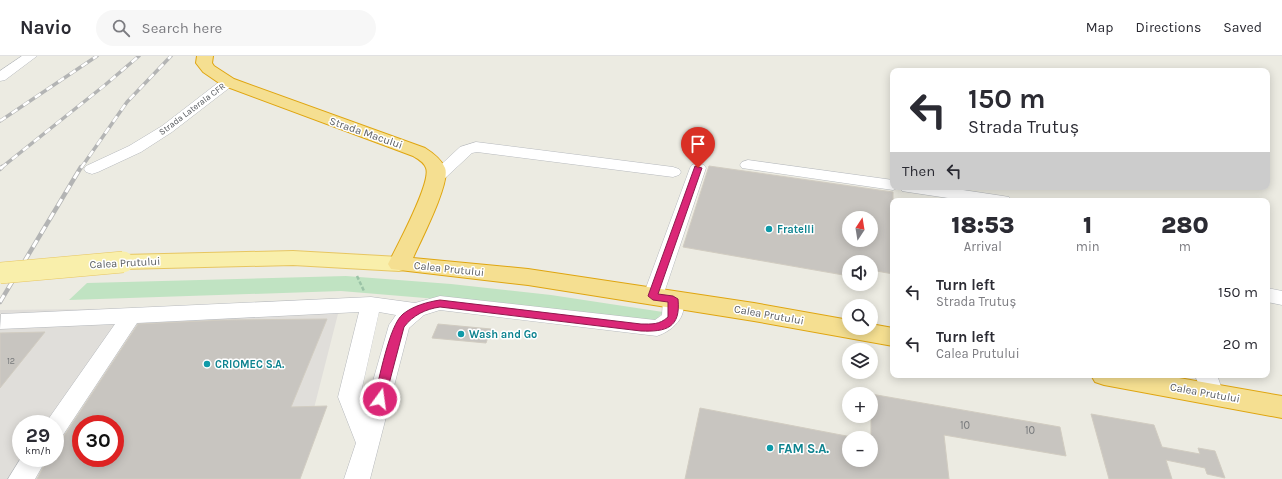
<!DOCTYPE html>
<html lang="en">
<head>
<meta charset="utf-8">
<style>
	body { margin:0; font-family:Karla,sans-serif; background:#f7f7f7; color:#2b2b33; height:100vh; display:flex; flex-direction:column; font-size:15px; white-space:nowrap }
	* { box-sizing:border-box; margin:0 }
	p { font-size:13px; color:#7c7c81 }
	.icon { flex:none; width:22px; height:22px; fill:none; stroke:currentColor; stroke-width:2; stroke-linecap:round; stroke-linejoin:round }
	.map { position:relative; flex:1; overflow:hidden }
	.side { position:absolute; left:890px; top:142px; width:380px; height:180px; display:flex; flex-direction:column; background:#fff; border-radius:8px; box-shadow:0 2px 10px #0003 }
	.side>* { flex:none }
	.banner { position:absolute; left:890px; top:12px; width:380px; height:122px; border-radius:8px; box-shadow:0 2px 10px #0003; background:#fff; color:#2b2b33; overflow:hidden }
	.needle { width:26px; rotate:12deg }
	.tools { position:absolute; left:842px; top:155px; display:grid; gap:8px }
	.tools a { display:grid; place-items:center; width:36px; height:36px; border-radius:50%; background:#fff; box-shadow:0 2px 10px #0003; font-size:20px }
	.speed { position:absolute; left:12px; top:359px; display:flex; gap:8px; font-size:20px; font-weight:700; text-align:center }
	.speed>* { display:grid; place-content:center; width:52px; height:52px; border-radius:50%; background:#fff; box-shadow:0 2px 10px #0003; line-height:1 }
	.speed small { font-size:10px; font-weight:400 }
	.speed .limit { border:6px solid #d22; background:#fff; color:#111 }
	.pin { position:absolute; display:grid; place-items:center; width:34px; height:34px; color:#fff; margin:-41px -17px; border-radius:50% 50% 50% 0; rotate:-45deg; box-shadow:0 0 4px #0007 }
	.pin .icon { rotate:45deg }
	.me { position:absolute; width:44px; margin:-22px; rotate:14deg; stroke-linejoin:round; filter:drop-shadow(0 0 3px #0008) }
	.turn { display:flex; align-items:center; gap:14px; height:84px; padding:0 12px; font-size:18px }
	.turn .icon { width:52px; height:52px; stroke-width:2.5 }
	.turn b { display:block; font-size:28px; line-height:34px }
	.then { display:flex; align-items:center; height:38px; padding:0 12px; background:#0003; gap:8px; font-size:15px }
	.eta { display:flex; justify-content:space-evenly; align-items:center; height:68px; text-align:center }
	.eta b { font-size:24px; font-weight:800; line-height:28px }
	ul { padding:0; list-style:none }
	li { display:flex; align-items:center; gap:12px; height:52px; padding:0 12px }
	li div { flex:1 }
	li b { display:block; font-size:15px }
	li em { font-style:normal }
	header { display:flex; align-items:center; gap:24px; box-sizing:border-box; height:56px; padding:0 20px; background:#fff; border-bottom:1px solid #e1e1e2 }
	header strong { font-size:19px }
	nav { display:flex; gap:22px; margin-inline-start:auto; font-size:14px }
	.search { width:280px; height:36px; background:#f7f7f7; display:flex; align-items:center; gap:10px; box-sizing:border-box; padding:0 14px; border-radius:22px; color:#7c7c81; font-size:15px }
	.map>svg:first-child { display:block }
	.industrial { fill:#e0deda; fill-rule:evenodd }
	.green { fill:#c0e3c2 }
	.building { fill:#c8c5c0; stroke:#d1ccc1; fill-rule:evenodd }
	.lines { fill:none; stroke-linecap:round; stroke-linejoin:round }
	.minor-casing { stroke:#b5b8bc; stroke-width:1 }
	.major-casing { stroke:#e7c661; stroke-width:2 }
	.highway-casing { stroke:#dfa510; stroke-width:2 }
	.path { stroke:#9bc3a7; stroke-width:2.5; stroke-dasharray:4 2; stroke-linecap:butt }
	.minor { fill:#fff; fill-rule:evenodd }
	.major { fill:#f9efab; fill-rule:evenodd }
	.highway { fill:#f5df91; fill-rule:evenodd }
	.rail-far1-casing { stroke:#b3b4b4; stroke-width:3.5 }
	.rail-casing { stroke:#b3b4b4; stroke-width:4.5 }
	.rail-far1 { stroke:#fff; stroke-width:2.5; stroke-dasharray:7; stroke-linecap:butt }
	.rail { stroke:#fff; stroke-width:3; stroke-dasharray:8; stroke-linecap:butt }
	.major-bridge-casing { stroke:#e7c661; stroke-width:22; stroke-linecap:butt }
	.major-bridge { stroke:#f9efab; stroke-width:21 }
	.route { fill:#db2777; stroke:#8e194d }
	.culture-dot { fill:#0f9aa8; stroke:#fff; stroke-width:1.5 }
	.labels { text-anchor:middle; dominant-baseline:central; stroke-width:3; stroke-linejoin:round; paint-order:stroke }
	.far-street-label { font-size:9px; fill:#5b5e62; stroke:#fff }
	.number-label { font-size:9px; fill:#76787a }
	.street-label { font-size:11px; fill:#5b5e62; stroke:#fff }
	.culture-label { font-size:11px; font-weight:bold; fill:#0d838f; stroke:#fff; text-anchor:start }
	.near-number-label { font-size:11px; fill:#76787a }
	.near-culture-label { font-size:13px; font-weight:bold; fill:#0d838f; stroke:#fff; text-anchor:start }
</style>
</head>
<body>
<header>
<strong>Navio</strong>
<div class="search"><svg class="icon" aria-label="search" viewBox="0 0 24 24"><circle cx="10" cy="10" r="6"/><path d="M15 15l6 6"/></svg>Search here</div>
<nav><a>Map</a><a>Directions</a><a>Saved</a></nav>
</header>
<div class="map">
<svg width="1282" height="423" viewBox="0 0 1282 423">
	<rect width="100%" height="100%" fill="#ecebe2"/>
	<!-- industrial -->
	<path class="industrial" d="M340,250L296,423H0V254ZM21,368H55V402H21ZM81,368H115V402H81Z"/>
	<!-- green -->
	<path class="green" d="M346,220L451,228L551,239L663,256L655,265L497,248L341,235L69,244L87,227Z"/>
	<!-- building -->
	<path class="building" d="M709,110L893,136V218L871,214V206H849V220L683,191ZM849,162H871V184H849Z
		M327,263L291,351L327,350L300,423H37L48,402H55V383L64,380L138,268L224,264ZM81,368H115V402H81Z
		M438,268L491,273L486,287L432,282Z
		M45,276L0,332V277Z
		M871,338L1060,371L1066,400L944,379L949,423H685L700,352L857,382H849V404H871Z
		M1091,358L1154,369L1162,391L1200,398L1198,392L1215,395L1225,422L1207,418L1205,412L1166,404L1172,423H1109Z"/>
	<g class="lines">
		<defs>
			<path id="minor" d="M22,0H37L5,24L0,25V15Z
				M228,22L233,23L235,26L233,29L172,76L141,96L98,116L92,118L86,116L84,113L86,110L129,90L162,70L223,23Z
				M476,86L673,111L679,113L681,116L679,119L673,121L477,96L472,97L443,124L437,126L431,124L429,121L431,118L460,91Z
				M748,104L893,124V131H943L1003,140L1009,141L1012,145H968L908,136L902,135L900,131L893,134L742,112L740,109L742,106Z
				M698,107L704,109L706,112L663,240L660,245L653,247L646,245L643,240L690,112L692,109Z
				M1267,232L1282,235V249L1267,246Z
				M673,236L680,238C691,257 675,274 657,280L440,254L424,259L409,272L370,423H344L356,387L338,341L359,256L137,267L63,379L55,382V368H45L47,365L115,268L0,273L1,258L371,241L415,247L440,240L655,264L662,259L663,243L666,238ZM379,256L396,259L389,269L365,353L360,341Z
				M1195,319H1217L1224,339L1221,345L1213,348L1205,345Z
				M21,402H47L35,423H8Z"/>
			<path id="major" d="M293,195L399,201L407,203L410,208L407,213L399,215L293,209L123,213L115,211L112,206L115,201L123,199Z"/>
			<path id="highway" d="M197,0H213L212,7L214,10L234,23L425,92C433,97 441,103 445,112C451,126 420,186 413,202L528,213L754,247L849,264V272H871V268L893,272V290L754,265L528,229L391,213L388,208C396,192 432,126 426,112C424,106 418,103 413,100L222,29L203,16L196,7Z
				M1091,319H1162L1282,340V362L1104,329L1095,326Z"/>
		</defs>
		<!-- minor casing -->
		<use href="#minor" class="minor-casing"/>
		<!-- major casing -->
		<use href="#major" class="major-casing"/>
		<!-- highway casing -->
		<use href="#highway" class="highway-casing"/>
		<!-- path -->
		<path class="path" d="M357,220L364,235"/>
		<!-- minor -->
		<use href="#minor" class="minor"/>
		<!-- major -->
		<use href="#major" class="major"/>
		<!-- highway -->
		<use href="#highway" class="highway"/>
		<defs>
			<path id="rail-far1" d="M0,65L97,0
				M1,112L105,29L139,0
				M81,112L127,46L171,0"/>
			<path id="rail" d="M0,113L2,111
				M0,246L81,111"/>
		</defs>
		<!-- rail-far1 casing -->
		<use href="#rail-far1" class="rail-far1-casing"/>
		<!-- rail casing -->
		<use href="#rail" class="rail-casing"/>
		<!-- rail-far1 -->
		<use href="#rail-far1" class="rail-far1"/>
		<!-- rail -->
		<use href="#rail" class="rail"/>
		<defs>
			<path id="major-bridge" d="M0,217L123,206"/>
		</defs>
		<!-- major-bridge casing -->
		<use href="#major-bridge" class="major-bridge-casing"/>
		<!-- major-bridge -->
		<use href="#major-bridge" class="major-bridge"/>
	</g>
	<!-- route -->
	<path class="route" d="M695,110L702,112L658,238L673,240L678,243C681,272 666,276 641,275L440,251C426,253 413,259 404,271L385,343L384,346H376L374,343C379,325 389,269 403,258C413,250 427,246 440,244L641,268C652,268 659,269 668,261V246L653,244L648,240Z"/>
	<!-- markers -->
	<g class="culture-dot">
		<circle cx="769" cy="173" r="4"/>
		<circle cx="461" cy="278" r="4"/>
		<circle cx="207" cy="308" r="4"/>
		<circle cx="770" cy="392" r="4"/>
	</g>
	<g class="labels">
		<!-- far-street labels -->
		<g class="far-street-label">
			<text transform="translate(192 53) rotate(-37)">Strada Laterala CFR</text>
		</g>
		<!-- number labels -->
		<g class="number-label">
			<text x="11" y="305">12</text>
		</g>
		<!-- street labels -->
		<g class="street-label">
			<text transform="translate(366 77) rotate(19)">Strada Macului</text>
			<text transform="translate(125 207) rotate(-3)">Calea Prutului</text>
			<text transform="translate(449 213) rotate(6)">Calea Prutului</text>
			<text transform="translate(769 259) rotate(10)">Calea Prutului</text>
			<text transform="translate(1205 337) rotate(10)">Calea Prutului</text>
		</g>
		<!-- culture labels -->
		<g class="culture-label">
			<text x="777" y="173">Fratelli</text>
			<text x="469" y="278">Wash and Go</text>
			<text x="215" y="308">CRIOMEC S.A.</text>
		</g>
		<!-- near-number labels -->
		<g class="near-number-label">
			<text x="965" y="369">10</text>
			<text x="1030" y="374">10</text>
		</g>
		<!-- near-culture labels -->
		<g class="near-culture-label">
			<text x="778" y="392">FAM S.A.</text>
		</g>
	</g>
</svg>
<div class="tools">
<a><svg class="needle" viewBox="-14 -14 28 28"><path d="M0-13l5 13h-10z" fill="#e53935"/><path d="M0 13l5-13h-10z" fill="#7c7c81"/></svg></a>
<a><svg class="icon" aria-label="sound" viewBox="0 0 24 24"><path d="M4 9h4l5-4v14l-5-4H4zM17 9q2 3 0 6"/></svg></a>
<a><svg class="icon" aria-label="search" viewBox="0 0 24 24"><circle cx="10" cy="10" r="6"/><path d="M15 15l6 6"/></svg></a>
<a><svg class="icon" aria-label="layers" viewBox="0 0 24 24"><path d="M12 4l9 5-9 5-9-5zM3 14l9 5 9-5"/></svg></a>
<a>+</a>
<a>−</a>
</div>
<div class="speed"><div>29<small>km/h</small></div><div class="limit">30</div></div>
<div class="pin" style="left:698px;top:112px;background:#d93025"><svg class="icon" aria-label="arrive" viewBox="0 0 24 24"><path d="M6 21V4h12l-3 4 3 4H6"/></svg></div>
<svg class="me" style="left:380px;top:343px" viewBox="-20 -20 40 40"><circle r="17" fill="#db2777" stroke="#fff" stroke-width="3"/><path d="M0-11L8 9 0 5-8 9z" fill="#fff"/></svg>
<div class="banner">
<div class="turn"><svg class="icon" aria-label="left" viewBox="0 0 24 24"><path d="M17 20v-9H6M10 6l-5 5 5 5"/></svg><div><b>150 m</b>Strada Trutuș</div></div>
<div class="then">Then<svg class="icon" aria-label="left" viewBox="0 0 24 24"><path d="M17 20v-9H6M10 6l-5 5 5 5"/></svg></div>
</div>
<section class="side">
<div class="eta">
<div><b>18:53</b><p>Arrival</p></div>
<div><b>1</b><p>min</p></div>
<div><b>280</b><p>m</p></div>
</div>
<ul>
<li><svg class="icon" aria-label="left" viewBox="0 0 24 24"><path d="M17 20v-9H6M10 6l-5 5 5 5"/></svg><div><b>Turn left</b><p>Strada Trutuș</p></div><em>150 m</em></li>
<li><svg class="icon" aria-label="left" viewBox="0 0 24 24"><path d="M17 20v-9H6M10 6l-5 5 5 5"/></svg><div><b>Turn left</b><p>Calea Prutului</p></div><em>20 m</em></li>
</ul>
</section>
</div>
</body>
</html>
